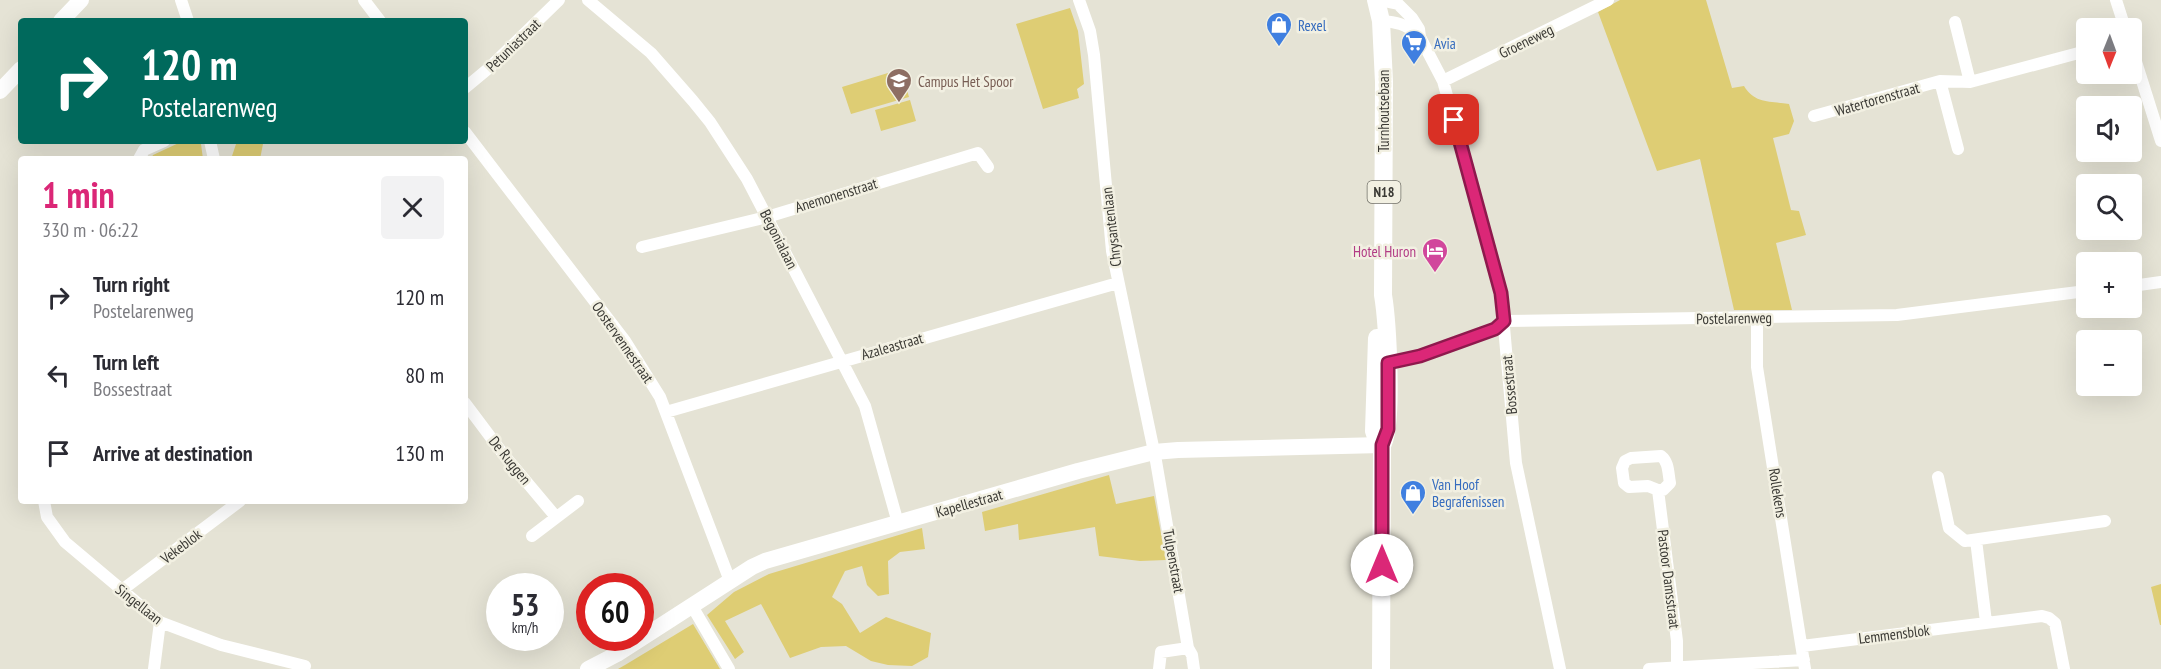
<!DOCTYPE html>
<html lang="en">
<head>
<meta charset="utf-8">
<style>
	body { margin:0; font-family:"PT Sans Narrow",sans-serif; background:#f2f2f3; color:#2b2b33; height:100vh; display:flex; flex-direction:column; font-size:22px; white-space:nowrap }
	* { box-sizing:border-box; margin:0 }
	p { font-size:20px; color:#7c7c81 }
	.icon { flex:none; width:33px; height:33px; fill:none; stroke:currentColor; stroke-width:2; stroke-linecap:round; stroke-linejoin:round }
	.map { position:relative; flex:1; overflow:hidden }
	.panel { position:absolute; left:18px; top:156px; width:450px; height:348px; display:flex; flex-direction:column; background:#fff; border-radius:6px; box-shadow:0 6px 24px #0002 }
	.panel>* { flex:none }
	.hud { position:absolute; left:18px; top:18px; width:450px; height:126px; border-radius:6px; box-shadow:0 6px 24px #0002; background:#00695c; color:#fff; overflow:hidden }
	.needle { width:39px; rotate:181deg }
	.fabs { position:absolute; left:2076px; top:18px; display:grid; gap:12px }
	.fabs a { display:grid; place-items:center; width:66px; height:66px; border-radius:6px; background:#fff; box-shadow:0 6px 24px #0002; font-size:30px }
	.speed { position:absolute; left:486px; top:573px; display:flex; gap:12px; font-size:30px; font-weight:700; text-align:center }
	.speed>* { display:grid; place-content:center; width:78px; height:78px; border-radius:50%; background:#fff; box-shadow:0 6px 24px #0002; line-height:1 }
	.speed small { font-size:15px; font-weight:400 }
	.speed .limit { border:9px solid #d22; background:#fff; color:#111 }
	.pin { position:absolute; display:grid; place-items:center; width:51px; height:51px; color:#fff; margin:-26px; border-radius:12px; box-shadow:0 3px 9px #0006 }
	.me { position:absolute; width:66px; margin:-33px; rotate:0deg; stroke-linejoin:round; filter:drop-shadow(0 0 4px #0008) }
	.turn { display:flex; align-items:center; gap:21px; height:126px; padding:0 24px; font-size:27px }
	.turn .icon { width:78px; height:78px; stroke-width:2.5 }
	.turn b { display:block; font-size:42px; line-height:51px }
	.round { display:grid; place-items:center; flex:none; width:63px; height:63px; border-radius:6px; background:#f2f2f3 }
	.summary { display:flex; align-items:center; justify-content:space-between; height:102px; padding:0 24px }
	h1 { font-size:36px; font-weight:700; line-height:45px; color:#db2777 }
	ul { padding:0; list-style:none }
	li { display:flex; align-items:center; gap:18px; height:78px; padding:0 24px }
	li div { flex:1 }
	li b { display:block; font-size:22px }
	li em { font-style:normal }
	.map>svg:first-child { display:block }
	.green { fill:#decd74 }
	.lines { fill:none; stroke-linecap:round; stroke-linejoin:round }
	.street { stroke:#fff; stroke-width:12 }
	.secondary { stroke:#fff; stroke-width:16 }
	.primary { stroke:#fff; stroke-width:18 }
	.route-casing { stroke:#8e194d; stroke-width:15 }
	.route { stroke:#db2777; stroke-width:10 }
	.labels { text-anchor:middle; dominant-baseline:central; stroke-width:5; stroke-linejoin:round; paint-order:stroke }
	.shield { fill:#f2f0e2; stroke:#717068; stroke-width:1.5 }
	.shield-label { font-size:14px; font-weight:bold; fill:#3a3934 }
	.shop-label { font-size:15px; fill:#366cbe; stroke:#f2f0e2; text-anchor:start }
	.street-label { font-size:15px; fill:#3a3934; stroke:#f2f0e2 }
	.education-label { font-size:15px; fill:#785e54; stroke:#f2f0e2; text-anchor:start }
	.hotel-label { font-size:15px; fill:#b23c85; stroke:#f2f0e2; text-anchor:end }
</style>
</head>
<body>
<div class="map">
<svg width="2161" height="669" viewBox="0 0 2161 669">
	<rect width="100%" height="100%" fill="#e5e3d5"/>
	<!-- green -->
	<path class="green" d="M1620,0H1706L1732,88L1744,86C1755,104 1770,101 1789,104L1794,121L1789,134L1773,138L1791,210L1799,211L1806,235L1776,243L1792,310H1734L1700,159L1657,171L1598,12Z
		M1070,8L1078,31L1084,84L1077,89L1079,98L1043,109L1016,24Z
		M901,69L909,97L851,114L842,87Z
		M910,100L916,121L881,131L875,110Z
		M183,141L201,144L203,159H151L153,155Z
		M237,141H267L263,144L260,159H231Z
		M1109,475L1116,504L1154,496L1166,560L1140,561L1099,556L1095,527L1019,540L1018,524L985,531L982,512Z
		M922,528L925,549L900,552L888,561L889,594L878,596L867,585L862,566L845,571L832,597L842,604L860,633L886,617L931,633L928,657L912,666L888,665L871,661L846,646L821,647L790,658L761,604L725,621L744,652L735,659L707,615L734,592L769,574Z
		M2161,584V625H2160L2151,587Z
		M693,624L720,669H618L625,665Z"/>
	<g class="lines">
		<!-- street -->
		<path class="street" d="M181,0L188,21
			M364,0L380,21
			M588,0L651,53L693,101L710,122L747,179L865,406L898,523
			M1079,0L1090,31L1094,55L1112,251L1156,461L1188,648L1192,655L1194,669
			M1379,0L1398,4L1412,18L1419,29L1420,37L1443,81L1476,200L1501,293L1516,463L1560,669
			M2116,0L2125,28
			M1381,21C1396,22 1406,24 1417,34
			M1955,22L1970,82
			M2132,49L2161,141
			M1443,81L1608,0
			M1940,81L1958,149
			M465,88L489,68L559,0
			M1814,116L1940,81L1970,82L2086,51
			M465,132L625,341L660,397L730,581
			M210,141L214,159
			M139,159L144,150L164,141
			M642,247L767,217L978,153L988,167
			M2132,286L2161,282
			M1757,317V367L1805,669
			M1388,363L1420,356L1495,329L1504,321L1897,315L2086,291
			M465,403L504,455L556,517
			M666,412L1118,283
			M1938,477L1949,528L1965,541L2105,521
			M1658,490H1663L1670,483C1668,473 1669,462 1661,456L1631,458L1625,461L1622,468L1624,483L1629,487L1648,486L1658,490L1677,641V669
			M44,501L47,517L65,542L160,622L221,645L305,666
			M532,536L578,501
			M1976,540L1986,622
			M122,590L240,501
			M692,606L729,669
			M1802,646L2042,616L2049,618L2055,623L2064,669
			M154,669L160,622
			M1159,669L1161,652L1188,648
			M1649,669L1804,660"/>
		<!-- secondary -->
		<path class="secondary" d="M61,21L81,0
			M0,91L21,69
			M588,669L617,654L752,567L765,561L1078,471L1154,452L1178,450L1382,445"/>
		<!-- primary -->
		<path class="primary" d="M1376,0L1381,21L1384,82L1383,295C1387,319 1394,428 1382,445L1381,669
			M1377,338L1374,431L1377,440L1382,445"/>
	</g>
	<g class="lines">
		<defs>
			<path id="route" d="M1382,565V445L1388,429V363L1420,356L1495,329L1504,321L1501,293L1454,120"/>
		</defs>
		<!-- route casing -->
		<use href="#route" class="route-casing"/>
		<!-- route -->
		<use href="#route" class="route"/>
	</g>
	<!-- icons -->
	<defs>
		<symbol id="shop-pin" viewBox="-11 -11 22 30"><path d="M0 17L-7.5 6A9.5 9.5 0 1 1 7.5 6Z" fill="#3f7fe0" stroke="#f2f0e2"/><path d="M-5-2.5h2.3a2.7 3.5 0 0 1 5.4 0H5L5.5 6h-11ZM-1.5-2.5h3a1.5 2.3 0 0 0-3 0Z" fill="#fff"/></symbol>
		<symbol id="supermarket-pin" viewBox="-11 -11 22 30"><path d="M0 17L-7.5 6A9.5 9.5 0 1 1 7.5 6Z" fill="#3f7fe0" stroke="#f2f0e2"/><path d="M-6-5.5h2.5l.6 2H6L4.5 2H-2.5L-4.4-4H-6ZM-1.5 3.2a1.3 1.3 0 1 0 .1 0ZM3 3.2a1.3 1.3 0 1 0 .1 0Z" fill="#fff"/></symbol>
		<symbol id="school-pin" viewBox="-11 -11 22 30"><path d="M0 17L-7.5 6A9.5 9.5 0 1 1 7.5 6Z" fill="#8d6e63" stroke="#f2f0e2"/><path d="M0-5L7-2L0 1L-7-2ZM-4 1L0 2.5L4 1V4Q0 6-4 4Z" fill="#fff"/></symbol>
		<symbol id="hotel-pin" viewBox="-11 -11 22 30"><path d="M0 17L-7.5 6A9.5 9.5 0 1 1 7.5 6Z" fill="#d1479c" stroke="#f2f0e2"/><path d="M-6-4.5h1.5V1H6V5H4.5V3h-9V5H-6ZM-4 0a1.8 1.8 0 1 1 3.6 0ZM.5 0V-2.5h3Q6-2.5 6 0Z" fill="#fff"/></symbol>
	</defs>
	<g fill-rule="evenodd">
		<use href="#shop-pin" x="1264" y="10" width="30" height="40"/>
		<use href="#supermarket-pin" x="1399" y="28" width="30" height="40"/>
		<use href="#school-pin" x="884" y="66" width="30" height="40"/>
		<use href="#hotel-pin" x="1420" y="236" width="30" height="40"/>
		<use href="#shop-pin" x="1398" y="478" width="30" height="40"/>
	</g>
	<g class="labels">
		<!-- shield labels -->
		<rect class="shield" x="1367.5" y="181" width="33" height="22" rx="4.5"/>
		<g class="shield-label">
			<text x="1384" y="192">N18</text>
		</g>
		<!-- shop labels -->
		<g class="shop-label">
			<text x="1298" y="25">Rexel</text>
			<text x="1434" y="43">Avia</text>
			<text x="1432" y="484">Van Hoof<tspan x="1432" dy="17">Begrafenissen</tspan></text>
		</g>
		<!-- street labels -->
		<g class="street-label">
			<text transform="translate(1526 41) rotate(-26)">Groeneweg</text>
			<text transform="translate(513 45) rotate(-44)">Petuniastraat</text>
			<text transform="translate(1877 99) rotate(-16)">Watertorenstraat</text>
			<text transform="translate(1383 111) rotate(-90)">Turnhoutsebaan</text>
			<text transform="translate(836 195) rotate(-17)">Anemonenstraat</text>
			<text transform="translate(1111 227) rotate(-97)">Chrysantenlaan</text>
			<text transform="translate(779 239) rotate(63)">Begonialaan</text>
			<text transform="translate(1734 318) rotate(-1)">Postelarenweg</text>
			<text transform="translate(623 342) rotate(55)">Oostervennestraat</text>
			<text transform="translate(892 346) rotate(-16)">Azaleastraat</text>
			<text transform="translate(1509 385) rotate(-95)">Bossestraat</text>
			<text transform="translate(510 460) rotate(51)">De Ruggen</text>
			<text transform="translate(1778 493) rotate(81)">Rollekens</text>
			<text transform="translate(969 503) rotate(-16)">Kapellestraat</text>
			<text transform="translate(181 546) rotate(-37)">Vekeblok</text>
			<text transform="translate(1174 561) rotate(80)">Tulpenstraat</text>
			<text transform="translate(1669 579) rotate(83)">Pastoor Damsstraat</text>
			<text transform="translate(139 604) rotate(38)">Singellaan</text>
			<text transform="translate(1894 634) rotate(-7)">Lemmensblok</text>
		</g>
		<!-- education labels -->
		<g class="education-label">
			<text x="918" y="81">Campus Het Spoor</text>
		</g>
		<!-- hotel labels -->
		<g class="hotel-label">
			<text x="1416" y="251">Hotel Huron</text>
		</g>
	</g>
</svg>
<div class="fabs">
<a><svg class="needle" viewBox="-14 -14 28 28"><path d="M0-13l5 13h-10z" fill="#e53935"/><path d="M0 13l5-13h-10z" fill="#7c7c81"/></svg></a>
<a><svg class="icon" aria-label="sound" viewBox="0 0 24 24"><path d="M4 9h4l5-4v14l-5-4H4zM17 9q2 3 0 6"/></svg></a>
<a><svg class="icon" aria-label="search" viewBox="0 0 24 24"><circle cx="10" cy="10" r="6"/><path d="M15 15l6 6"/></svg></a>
<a>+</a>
<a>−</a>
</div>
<div class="speed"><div>53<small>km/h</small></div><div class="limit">60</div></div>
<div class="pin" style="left:1454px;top:120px;background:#d93025"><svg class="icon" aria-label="arrive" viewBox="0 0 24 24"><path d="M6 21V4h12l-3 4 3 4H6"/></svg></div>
<svg class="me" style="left:1382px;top:565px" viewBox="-20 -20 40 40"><circle r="19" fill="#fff"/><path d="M0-13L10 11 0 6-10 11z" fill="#db2777"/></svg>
<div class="hud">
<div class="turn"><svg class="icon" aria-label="right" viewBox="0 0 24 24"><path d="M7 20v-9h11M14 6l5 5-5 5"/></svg><div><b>120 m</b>Postelarenweg</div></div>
</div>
<section class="panel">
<div class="summary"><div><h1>1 min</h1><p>330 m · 06:22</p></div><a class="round"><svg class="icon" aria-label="close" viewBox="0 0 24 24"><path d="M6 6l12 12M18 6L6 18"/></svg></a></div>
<ul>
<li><svg class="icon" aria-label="right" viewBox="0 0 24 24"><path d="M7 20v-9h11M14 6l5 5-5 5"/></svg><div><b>Turn right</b><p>Postelarenweg</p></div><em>120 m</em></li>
<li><svg class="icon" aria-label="left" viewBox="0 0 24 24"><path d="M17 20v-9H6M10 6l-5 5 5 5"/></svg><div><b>Turn left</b><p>Bossestraat</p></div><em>80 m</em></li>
<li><svg class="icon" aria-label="arrive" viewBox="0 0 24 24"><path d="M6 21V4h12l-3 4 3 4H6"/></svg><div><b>Arrive at destination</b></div><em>130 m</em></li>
</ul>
</section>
</div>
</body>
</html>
